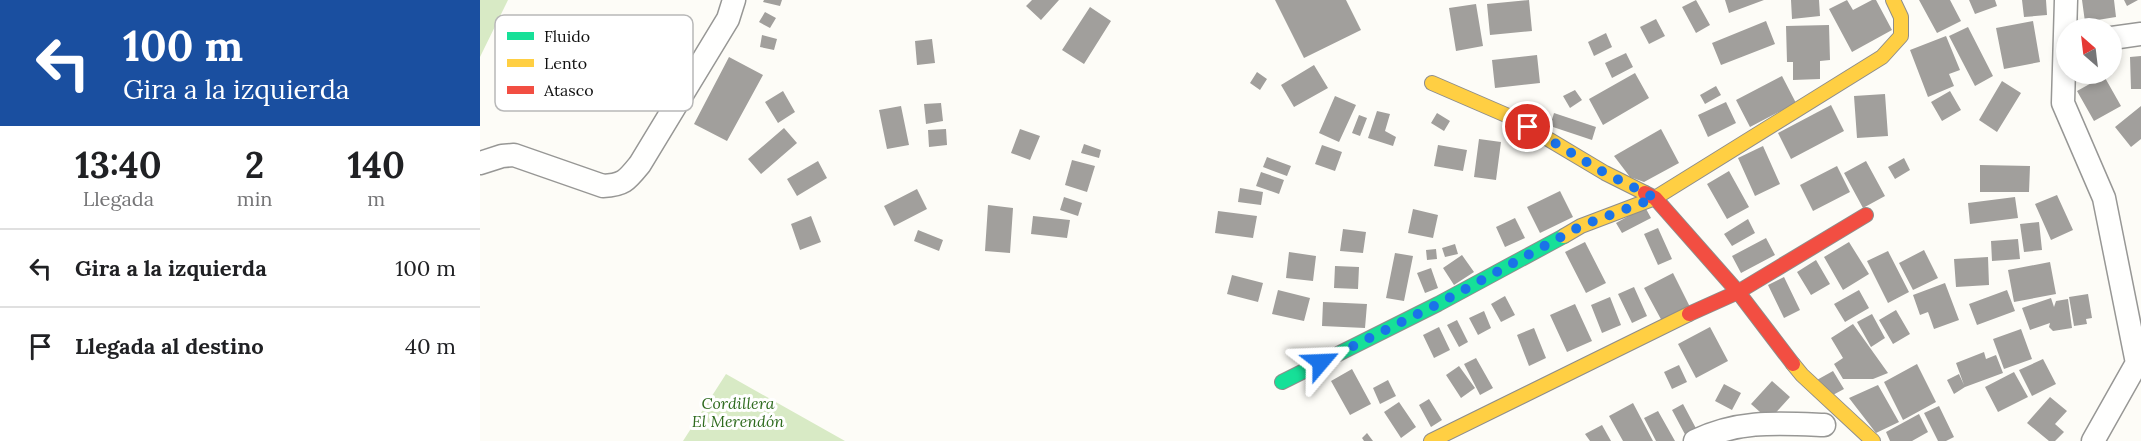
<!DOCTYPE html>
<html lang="es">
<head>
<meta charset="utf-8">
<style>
	body { margin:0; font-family:Lora,serif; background:#f2f2f2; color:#202124; height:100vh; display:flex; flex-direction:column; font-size:22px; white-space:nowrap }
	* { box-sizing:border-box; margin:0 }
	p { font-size:20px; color:#757577 }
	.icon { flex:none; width:33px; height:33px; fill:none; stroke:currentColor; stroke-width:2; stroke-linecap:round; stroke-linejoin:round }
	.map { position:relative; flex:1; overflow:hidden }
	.side { display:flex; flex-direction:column; background:#fff; width:480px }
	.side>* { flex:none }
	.guide { background:#1a4fa0; color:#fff; overflow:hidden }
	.needle { width:39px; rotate:332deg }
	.tools { position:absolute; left:1576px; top:18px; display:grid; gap:12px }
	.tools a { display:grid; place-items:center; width:66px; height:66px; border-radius:50%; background:#fff; box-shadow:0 3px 9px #0003; font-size:30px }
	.pin { position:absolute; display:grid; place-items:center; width:51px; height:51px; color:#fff; margin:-26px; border:3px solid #fff; border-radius:50%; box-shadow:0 2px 6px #0007 }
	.me { position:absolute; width:66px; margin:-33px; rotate:64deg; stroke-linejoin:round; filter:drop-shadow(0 0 4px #0008) }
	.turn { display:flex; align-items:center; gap:21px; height:126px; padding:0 24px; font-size:27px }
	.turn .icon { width:78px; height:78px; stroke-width:2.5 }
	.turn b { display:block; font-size:42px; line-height:51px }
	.eta { display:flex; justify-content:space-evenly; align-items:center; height:102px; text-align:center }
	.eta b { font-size:36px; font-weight:700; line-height:42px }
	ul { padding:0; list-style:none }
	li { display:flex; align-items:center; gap:18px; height:78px; padding:0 24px; border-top:2px solid #e0e0e0 }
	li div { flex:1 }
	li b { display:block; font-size:22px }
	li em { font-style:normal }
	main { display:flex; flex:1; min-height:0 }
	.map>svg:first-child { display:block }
	.forest { fill:#d8eac5 }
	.building { fill:#a19f9c }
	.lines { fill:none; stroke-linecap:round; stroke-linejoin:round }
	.street-casing { stroke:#979795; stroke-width:25 }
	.fast-casing { stroke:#8e8d8b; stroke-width:16 }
	.slow-casing { stroke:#8e8d8b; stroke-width:16 }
	.jam-casing { stroke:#8e8d8b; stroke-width:16 }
	.street { stroke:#fffffe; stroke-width:22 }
	.fast { stroke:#16e098; stroke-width:14 }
	.slow { stroke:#ffcf43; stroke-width:14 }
	.jam { stroke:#f24e42; stroke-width:14 }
	.route { stroke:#1a73e8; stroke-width:10; stroke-dasharray:0 18 }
	.labels { text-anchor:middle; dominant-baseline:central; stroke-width:6; stroke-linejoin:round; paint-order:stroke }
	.park-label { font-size:16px; font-style:italic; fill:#2f6b1f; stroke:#fff }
	.key { fill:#fff; stroke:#b8b8b8; stroke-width:1.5 }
	.key-label { font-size:16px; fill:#111 }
</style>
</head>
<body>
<main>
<section class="side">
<div class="guide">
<div class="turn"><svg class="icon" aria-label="left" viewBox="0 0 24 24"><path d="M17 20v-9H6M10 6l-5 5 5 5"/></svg><div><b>100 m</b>Gira a la izquierda</div></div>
</div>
<div class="eta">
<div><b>13:40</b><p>Llegada</p></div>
<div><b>2</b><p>min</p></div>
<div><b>140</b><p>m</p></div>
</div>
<ul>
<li><svg class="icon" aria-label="left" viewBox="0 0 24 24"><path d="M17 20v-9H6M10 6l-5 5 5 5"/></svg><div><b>Gira a la izquierda</b></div><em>100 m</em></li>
<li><svg class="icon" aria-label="arrive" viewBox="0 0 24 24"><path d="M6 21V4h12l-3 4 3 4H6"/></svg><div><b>Llegada al destino</b></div><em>40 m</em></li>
</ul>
</section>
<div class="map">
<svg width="1661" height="441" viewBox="0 0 1661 441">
	<rect width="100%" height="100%" fill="#fdfcf7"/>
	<!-- forest -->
	<path class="forest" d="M0,0H28L0,57Z
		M246,374L365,441H203Z"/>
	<!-- building -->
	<path class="building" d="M284,0H302L300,6L283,2Z
		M552,0H579L561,20L546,6Z
		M795,0H866L881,30L824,58Z
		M1049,0L1052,31L1010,35L1007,4Z
		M1216,0L1230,25L1216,33L1202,7Z
		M1245,0H1284L1249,13Z
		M1311,0H1339L1340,16L1312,19Z
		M1367,0L1373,10L1392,0H1396L1412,30L1372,52L1349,9Z
		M1439,0H1470L1481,21L1457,33Z
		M1489,0H1515L1517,6L1495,14Z
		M1542,0H1566L1567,15L1544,17Z
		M1602,0H1634L1636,17L1605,22Z
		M1644,0H1658L1647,6Z
		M996,4L1003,46L976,51L969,8Z
		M610,7L631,21L604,64L582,50Z
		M285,12L296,18L290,28L279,22Z
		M1176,19L1185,36L1169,44L1160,27Z
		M1286,21L1295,44L1241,65L1232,43Z
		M1553,21L1560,62L1524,69L1516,28Z
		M1349,25L1350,60L1340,61V79L1313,80V62H1307L1306,26Z
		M1488,27L1513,76L1495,86L1469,36Z
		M1126,33L1132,47L1114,56L1108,42Z
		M282,35L297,39L294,50L280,47Z
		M1466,36L1480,70L1469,74L1474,86L1448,97L1430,50Z
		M452,39L455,63L437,65L435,41Z
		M1146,53L1153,67L1132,78L1125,63Z
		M1057,55L1060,83L1015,88L1012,60Z
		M1661,56V89H1651L1650,57Z
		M249,57L283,75L247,141L214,124Z
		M834,65L848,88L814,107L801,85Z
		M777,72L787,79L780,90L770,83Z
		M1155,73L1169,98L1123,125L1109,99Z
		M1302,76L1316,103L1270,127L1256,100Z
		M1624,76L1641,106L1614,121L1597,91Z
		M1522,81L1541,93L1517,132L1499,120Z
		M1236,86L1241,95L1225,104L1220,95Z
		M1095,90L1102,100L1090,108L1083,96Z
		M303,91L315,112L298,123L285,102Z
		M1470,91L1481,110L1462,121L1451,102Z
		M1405,94L1408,136L1377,138L1374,96Z
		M855,96L876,105L859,142L839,133Z
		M1246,102L1256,123L1228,137L1218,115Z
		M461,103L463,121L446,124L444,104Z
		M1351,105L1364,131L1311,159L1298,133Z
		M421,106L429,145L407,149L399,110Z
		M1661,106V139L1651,147L1635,127Z
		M897,111L910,114L905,131L916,137L913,146L888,138Z
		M957,113L970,121L964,131L951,123Z
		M1074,113L1116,127L1112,140L1070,126Z
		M879,115L887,118L880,136L872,133Z
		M304,128L317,143L281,174L268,159Z
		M466,129L467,145L449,147L448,130Z
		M540,129L560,136L550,160L531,153Z
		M1181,129L1199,163L1164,182L1150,177L1134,156Z
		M999,139L1021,142L1016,180L994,177Z
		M604,144L621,150L619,158L601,153Z
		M842,145L862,152L855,171L835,164Z
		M958,145L987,150L983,171L954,166Z
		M1283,146L1300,184L1275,196L1258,158Z
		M787,157L811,166L807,176L783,167Z
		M1424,158L1430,170L1415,179L1408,167Z
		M592,160L615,166L607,192L585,185Z
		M338,161L347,178L317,196L307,179Z
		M1386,161L1405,196L1383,208L1364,173Z
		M1500,165L1550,166L1549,192H1500Z
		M1357,166L1370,192L1333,211L1320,185Z
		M1249,171L1269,207L1247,219L1227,184Z
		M781,172L804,180L799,194L776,186Z
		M760,188L783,192L781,205L758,202Z
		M437,189L447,209L414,226L404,206Z
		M1080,191L1093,217L1060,233L1047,207Z
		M1577,195L1593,230L1571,240L1555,204Z
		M584,197L602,203L598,216L580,210Z
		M1535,197L1538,218L1490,224L1488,203Z
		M508,205L533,208L530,253L505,251Z
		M1165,207L1171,218L1142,233L1136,223Z
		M933,209L958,215L953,238L928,233Z
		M738,211L777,216L773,238L735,233Z
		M331,216L341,242L320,250L311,224Z
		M553,216L590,220L587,238L551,234Z
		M1035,218L1045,238L1025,247L1016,227Z
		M1268,219L1275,233L1252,246L1244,234Z
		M1559,222L1562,250L1544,252L1540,224Z
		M1178,228L1192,259L1178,265L1164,234Z
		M863,229L886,232L883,253L860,251Z
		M438,230L463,240L459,251L434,241Z
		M1286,238L1295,255L1261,273L1252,256Z
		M1538,239L1540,259L1512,261L1511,241Z
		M1105,242L1126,283L1106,293L1085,252Z
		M1369,242L1389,274L1363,290L1344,257Z
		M975,244L978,254L965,257L962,248Z
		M956,249L957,259L947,260L946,250Z
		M1444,250L1458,278L1433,290L1419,263Z
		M1408,251L1429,292L1408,303L1387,261Z
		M809,252L836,256L833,281L806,278Z
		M915,253L933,256L924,301L906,298Z
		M982,255L994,272L974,285L963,268Z
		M1508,257L1509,285L1476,287L1474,259Z
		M1336,260L1350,284L1331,295L1317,272Z
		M1570,262L1576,294L1534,302L1528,270Z
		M855,266L879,267L878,289L854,288Z
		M951,268L958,288L945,293L937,273Z
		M1193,273L1211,309L1183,323L1164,288Z
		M752,275L783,283L778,302L747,294Z
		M1304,277L1320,310L1304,318L1288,285Z
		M1465,283L1479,320L1454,329L1448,312L1440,315L1433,295Z
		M1154,287L1167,316L1152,323L1138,294Z
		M798,290L830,298L824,321L792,314Z
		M1379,290L1389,308L1365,322L1354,304Z
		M1527,290L1535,311L1497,325L1489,304Z
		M1608,294L1612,318L1606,319L1607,324L1594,326L1589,297Z
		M1025,296L1035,315L1021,322L1011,304Z
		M1130,297L1141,325L1122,333L1111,305Z
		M1571,298L1574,307L1576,301L1588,299L1592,328L1573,331L1569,327L1570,323L1550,330L1542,308Z
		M843,302L887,304L885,328L842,326Z
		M1095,304L1112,341L1087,352L1070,315Z
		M1416,310L1430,334L1413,344L1399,320Z
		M1004,311L1011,328L998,335L989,318Z
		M1392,314L1405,338L1391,347L1377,322Z
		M977,320L988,342L979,347L967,325Z
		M1373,324L1408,373L1393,379H1363L1354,364L1363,358L1351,338Z
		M959,327L970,350L954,358L943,335Z
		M1230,327L1248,361L1216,378L1198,344Z
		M1054,328L1066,358L1049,366L1037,335Z
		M1541,329L1552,359L1524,369L1513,339Z
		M1504,352L1506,359L1516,355L1523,373L1485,387L1474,394L1467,380L1479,374L1484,385L1476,363Z
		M996,358L1013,388L1000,395L984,364Z
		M1563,359L1576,384L1552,396L1539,370Z
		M1437,364L1456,402L1423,420L1404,382Z
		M1199,365L1207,382L1192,389L1184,372Z
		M979,366L995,388L981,398L966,375Z
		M872,369L891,404L870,415L851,381Z
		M1353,371L1364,389L1351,396L1335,381Z
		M1534,372L1548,397L1518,412L1505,387Z
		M908,380L916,396L900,404L893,388Z
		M1292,381L1310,397L1289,420L1271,404Z
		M1244,384L1261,393L1252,410L1235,401Z
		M1398,385L1419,422L1396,433L1369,398Z
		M1570,397L1587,411L1575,424L1584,432L1575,441H1569L1547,423Z
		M949,399L962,420L951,427L939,405Z
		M919,402L936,427L921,438L904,412Z
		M1153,403L1173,441H1143L1129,416Z
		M1203,404L1219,434L1208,440L1192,410Z
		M1459,406L1474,437L1466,441H1458L1444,413Z
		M1178,411L1195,441H1176L1164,418Z
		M1439,414L1448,432L1432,441H1410L1406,432Z
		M1122,425L1131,441H1110L1105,434Z
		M887,433L893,441H884L882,438Z"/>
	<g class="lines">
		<defs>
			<path id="street" d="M1586,0L1583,103L1624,198L1657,363L1613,441
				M1632,38L1661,34
				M0,163L22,156L34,155L123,186C144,185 147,180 160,164L248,19L254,0
				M1215,441C1258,420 1297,423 1344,425"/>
			<path id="fast" d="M802,382L958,304L1084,236"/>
			<path id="slow" d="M952,83L1033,118L1125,173L1165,193
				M1084,236L1101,226L1175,198L1402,57L1421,36V17L1413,0
				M1313,364L1322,375L1393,441
				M951,441L1209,314"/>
			<path id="jam" d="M1165,193L1175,198L1258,292L1313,364
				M1209,314L1258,292L1386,215"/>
		</defs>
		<!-- street casing -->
		<use href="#street" class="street-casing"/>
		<!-- fast casing -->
		<use href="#fast" class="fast-casing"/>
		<!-- slow casing -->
		<use href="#slow" class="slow-casing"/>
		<!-- jam casing -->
		<use href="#jam" class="jam-casing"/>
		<!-- street -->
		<use href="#street" class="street"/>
		<!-- fast -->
		<use href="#fast" class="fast"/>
		<!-- slow -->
		<use href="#slow" class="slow"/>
		<!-- jam -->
		<use href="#jam" class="jam"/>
	</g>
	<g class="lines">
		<!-- route -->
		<path class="route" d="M841,362L958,304L1101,226L1175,198L1125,173L1048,127"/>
	</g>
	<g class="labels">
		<!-- park labels -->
		<g class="park-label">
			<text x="258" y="403">Cordillera<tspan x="258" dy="18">El Merendón</tspan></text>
		</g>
	</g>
	<!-- legend -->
	<rect x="15" y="15" width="198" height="96" rx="9" class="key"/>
	<rect x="27" y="32" width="27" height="8" fill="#16e098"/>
	<rect x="27" y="59" width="27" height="8" fill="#ffcf43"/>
	<rect x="27" y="86" width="27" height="8" fill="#f24e42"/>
	<g class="key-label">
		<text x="64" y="42">Fluido</text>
		<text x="64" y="69">Lento</text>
		<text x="64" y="96">Atasco</text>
	</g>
</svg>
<div class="tools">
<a><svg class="needle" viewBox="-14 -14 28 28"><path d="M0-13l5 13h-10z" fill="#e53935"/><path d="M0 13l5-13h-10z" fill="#757577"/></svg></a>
</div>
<div class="pin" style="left:1048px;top:127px;background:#d93025"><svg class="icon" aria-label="arrive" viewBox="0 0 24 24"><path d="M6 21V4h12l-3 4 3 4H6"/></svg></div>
<svg class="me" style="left:841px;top:362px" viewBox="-20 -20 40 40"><path d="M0-17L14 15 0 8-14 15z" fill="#1a73e8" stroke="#fff" stroke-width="4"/></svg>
</div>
</main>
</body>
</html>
